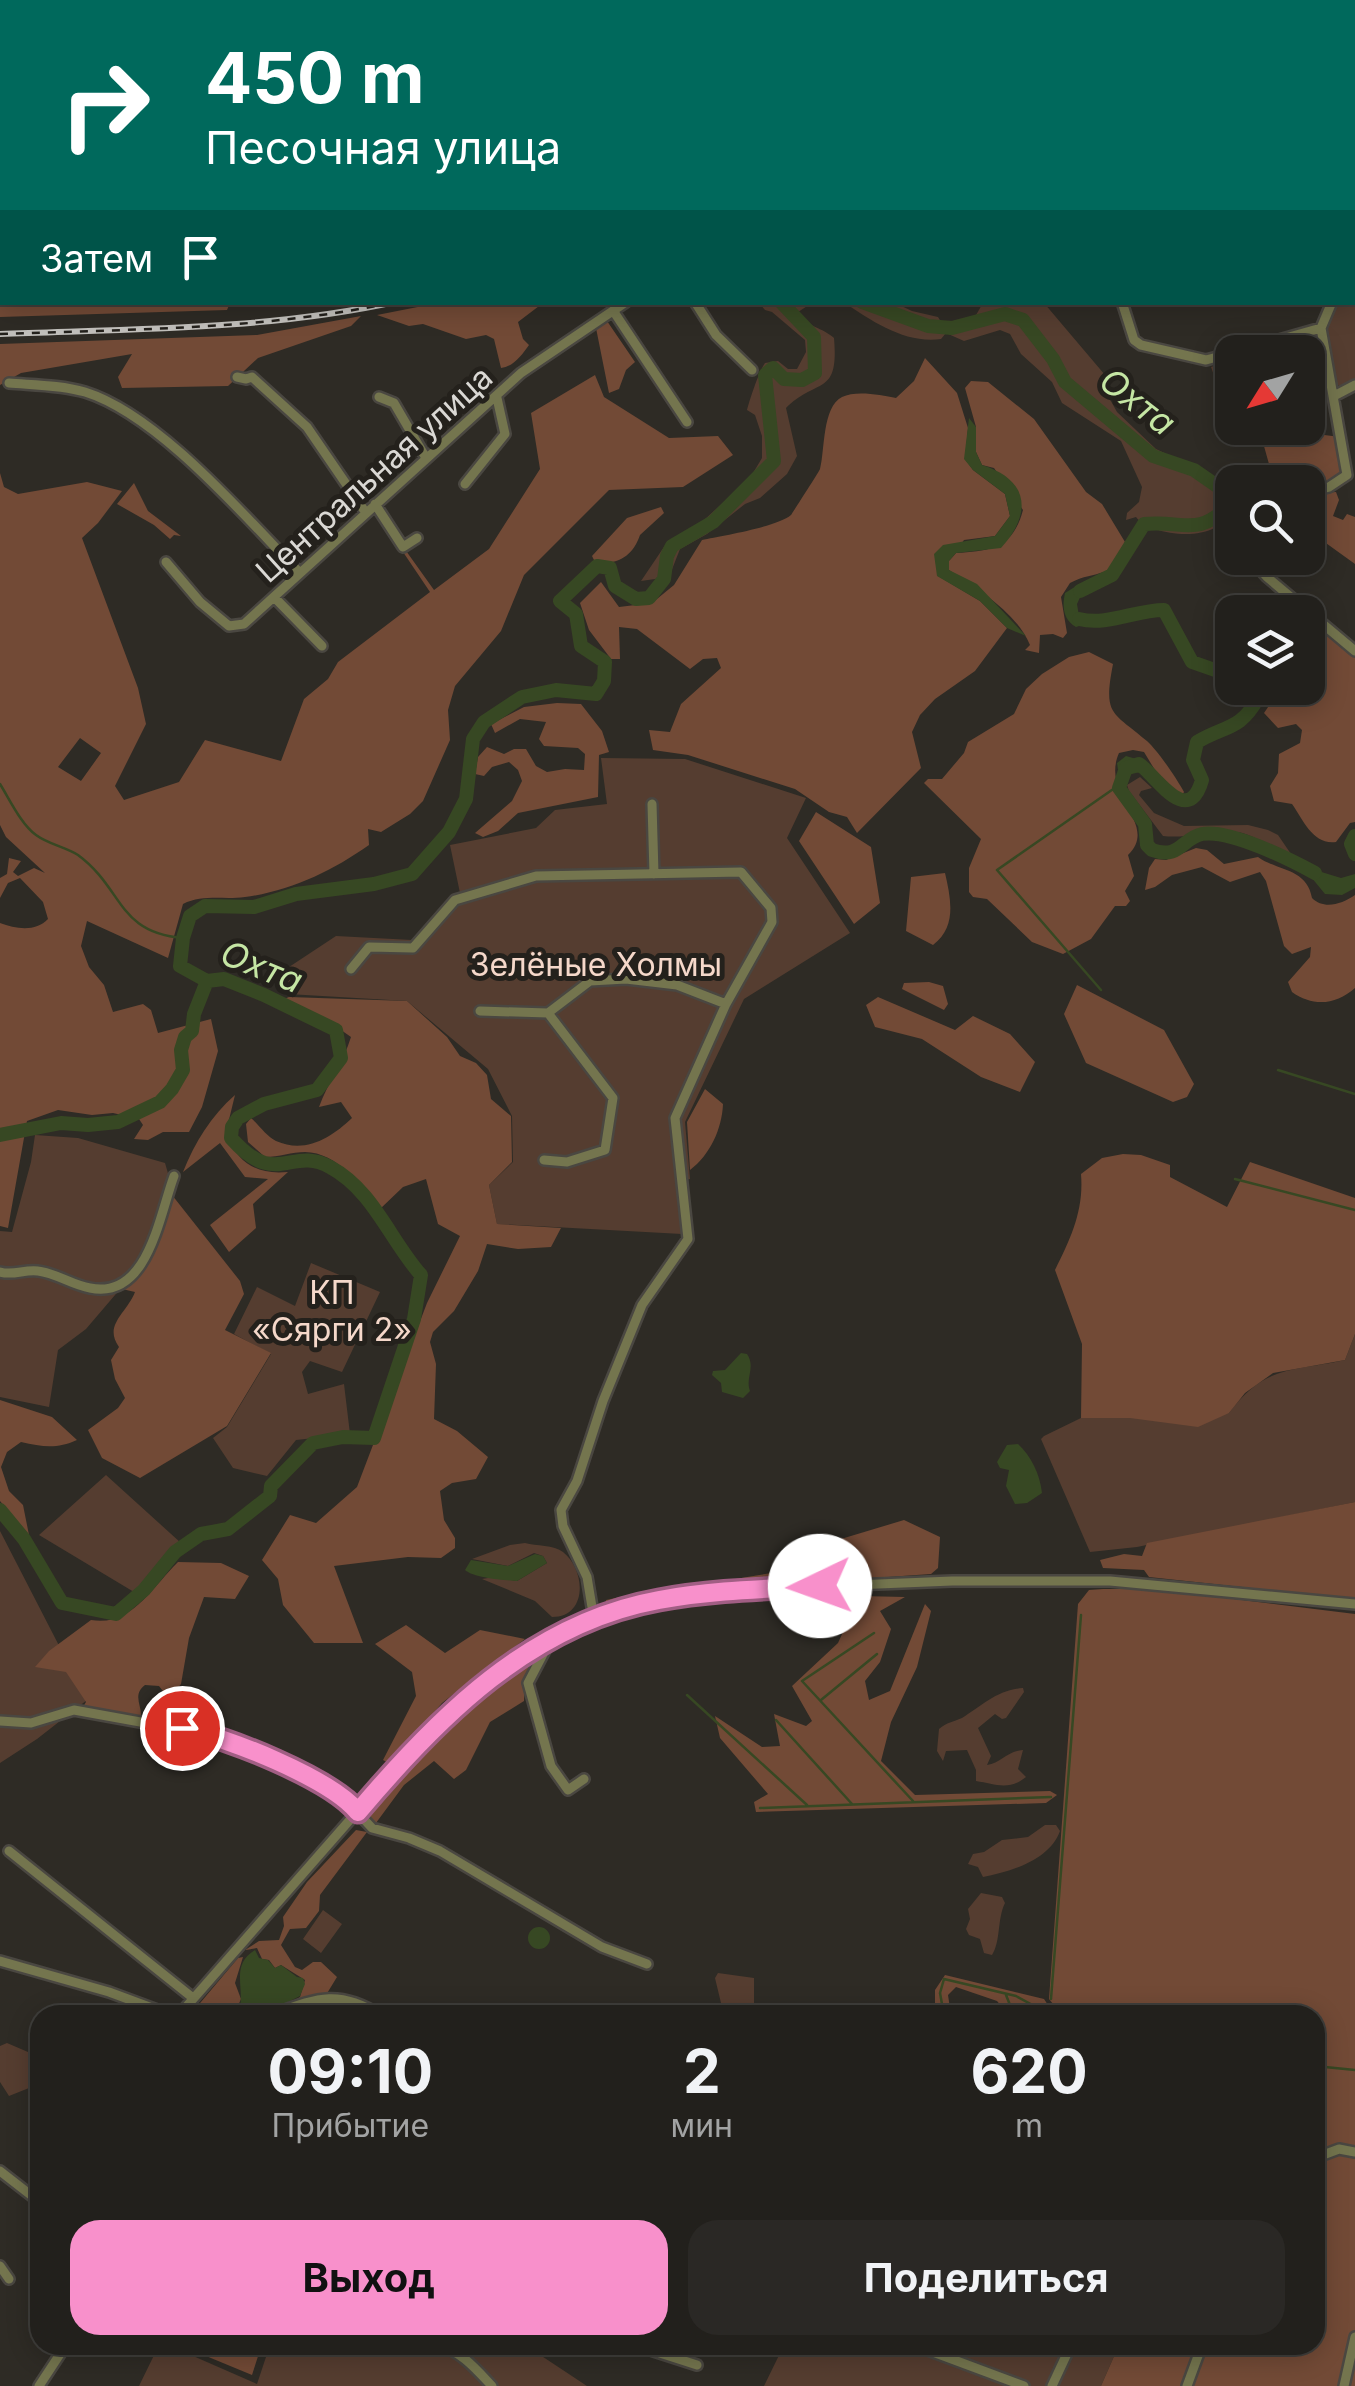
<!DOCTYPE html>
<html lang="ru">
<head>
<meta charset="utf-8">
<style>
	body { margin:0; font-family:Inter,sans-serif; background:#2a2825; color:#f1f3f6; height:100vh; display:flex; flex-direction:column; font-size:38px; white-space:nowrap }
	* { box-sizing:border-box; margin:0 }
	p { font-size:32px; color:#a2a3a3 }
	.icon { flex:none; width:55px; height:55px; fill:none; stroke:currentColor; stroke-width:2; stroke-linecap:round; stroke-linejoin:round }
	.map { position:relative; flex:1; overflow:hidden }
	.side { position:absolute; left:30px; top:2005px; width:1295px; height:350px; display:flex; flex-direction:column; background:#22201c; border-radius:30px; box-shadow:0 5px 25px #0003,0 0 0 2px #3f3e3b }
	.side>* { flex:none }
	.banner { position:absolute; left:0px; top:0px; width:1355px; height:305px; box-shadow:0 5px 25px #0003,0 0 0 2px #3f3e3b; background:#00695c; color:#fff; overflow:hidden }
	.needle { width:65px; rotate:233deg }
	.controls { position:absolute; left:1215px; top:335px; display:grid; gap:20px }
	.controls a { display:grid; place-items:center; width:110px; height:110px; border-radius:20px; background:#22201c; box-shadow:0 5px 25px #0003,0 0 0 2px #3f3e3b; font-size:50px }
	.pin { position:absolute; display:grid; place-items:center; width:85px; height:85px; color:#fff; margin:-42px; border:5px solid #fff; border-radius:50%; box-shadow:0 2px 10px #0007 }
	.me { position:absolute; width:110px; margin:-55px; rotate:267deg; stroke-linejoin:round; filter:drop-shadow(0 0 8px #0008) }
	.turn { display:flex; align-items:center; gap:35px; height:210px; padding:0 40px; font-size:45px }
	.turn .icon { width:130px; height:130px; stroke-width:2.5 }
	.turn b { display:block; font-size:70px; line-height:85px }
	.then { display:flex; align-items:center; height:95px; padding:0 40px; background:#0003; gap:20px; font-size:38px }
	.eta { display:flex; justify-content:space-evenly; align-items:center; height:170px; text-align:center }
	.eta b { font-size:60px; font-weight:700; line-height:70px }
	.button { display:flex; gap:20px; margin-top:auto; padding:20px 40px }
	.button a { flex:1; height:115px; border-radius:30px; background:#f890cb; color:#111; font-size:40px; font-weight:700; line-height:115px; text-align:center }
	.button a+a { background:#2a2825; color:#f1f3f6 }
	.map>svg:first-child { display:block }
	.green { fill:#553d30 }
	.forest { fill:#724a36; fill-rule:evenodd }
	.water { fill:#374823 }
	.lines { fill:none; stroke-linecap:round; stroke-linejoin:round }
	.stream { stroke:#374823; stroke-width:2.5 }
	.river { stroke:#374823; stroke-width:14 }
	.minor-casing { stroke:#4a4741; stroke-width:14 }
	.minor { stroke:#74754e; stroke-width:9 }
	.rail-casing { stroke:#c2c0bc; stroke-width:6 }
	.rail { stroke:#24211c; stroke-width:2.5; stroke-dasharray:8; stroke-linecap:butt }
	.route-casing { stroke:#a15e84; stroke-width:25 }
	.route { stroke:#f890cb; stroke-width:18 }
	.labels { text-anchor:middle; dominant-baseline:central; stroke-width:10; stroke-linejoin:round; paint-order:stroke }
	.street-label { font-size:32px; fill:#dad8d4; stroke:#24211c }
	.park-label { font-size:32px; fill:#f5d8ca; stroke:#24211c }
	.water-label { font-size:35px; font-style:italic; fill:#c5e6a4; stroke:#24211c }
</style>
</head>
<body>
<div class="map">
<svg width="1355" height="2386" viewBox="0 0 1355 2386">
	<rect width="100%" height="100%" fill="#2e2b25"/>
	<!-- green -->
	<path class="green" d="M1355,263V382L1342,389L1337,384L1326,323L1336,303L1352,302Z
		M759,303H812L798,312C808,328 822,327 834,338C839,397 818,377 786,408L797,456L787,474L760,498L745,504L707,534L680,549L669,577L641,581L668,541L703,521L750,478L762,458V436L755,415L747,410C750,399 759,371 765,363L778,361L788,369H797L806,352L805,340L772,312L765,310Z
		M845,303H895L912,311L938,317L944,327L950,322L976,315L983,303H1044L1105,375L1102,385L1117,412L1156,449L1225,482C1253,549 1152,540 1136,517L1126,520L1127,513L1139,502L1142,487L1121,441L1062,403L1052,382L1021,354L1010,334L1000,330L964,341L946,333L941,339C906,344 873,322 845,303Z
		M1232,359V407L1217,384L1211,367Z
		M601,758L685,759L806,798L787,838L850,933L744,999L685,1122L690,1179L677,1181L682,1234L497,1224L489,1185L513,1162L512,1116L488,1069L407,1001L288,994L286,969L336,936L412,940L460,893L450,845L536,828L555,810L607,804Z
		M1140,777L1152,788L1141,791L1139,795L1154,813L1184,826L1248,825L1268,830L1278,835L1291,854C1276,849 1249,833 1237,832C1210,829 1189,839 1163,836L1129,791L1127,785Z
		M35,1135L78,1138L165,1163L172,1187L148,1259L139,1274L121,1288L86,1329L58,1350L49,1407L0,1397V1231L12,1232L31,1162Z
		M311,1263L380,1292L342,1372L310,1361L302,1372L308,1394L344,1384L350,1434L296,1440L267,1476L233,1468L213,1438L227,1427L271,1354L234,1334L257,1287L295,1306Z
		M1355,1334V1502L1137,1547L1090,1552L1041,1439L1044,1436L1081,1418L1229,1413C1265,1365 1290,1372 1345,1360Z
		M106,1475L181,1543L134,1592L39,1535Z
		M0,1531L87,1700L37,1739L0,1763Z
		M525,1543C536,1546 554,1545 563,1552C586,1570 588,1617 552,1617L535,1601L482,1579L494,1577L517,1581L547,1563L543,1556L534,1553L508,1566L472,1559L510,1545Z
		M1023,1688L1024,1692L1006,1718L1002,1719L995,1714L978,1728L991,1756L987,1765C1001,1763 1007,1751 1023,1750L1018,1769L1026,1777C1009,1791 995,1784 976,1781V1770L967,1750L946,1751L943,1761L937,1751L939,1729C947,1722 953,1722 962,1718C983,1705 997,1690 1023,1688Z
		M1045,1825H1056L1060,1831C1050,1860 1010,1872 983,1877L978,1867L968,1864L973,1854L984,1852L1002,1840L1028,1837Z
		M981,1893L1002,1897L1005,1903C997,1919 1001,1941 992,1955L984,1953L980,1939L969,1935L966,1929L970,1919L968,1909Z
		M323,1910L342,1924L321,1953L303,1939Z
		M718,1973L754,1978V2005L745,2011L721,2003L715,1978Z
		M7,2043L28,2052L37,2077L29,2088L9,2096L0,2082V2046Z
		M159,2345H168L257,2384L270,2345H525L587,2386H139Z
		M784,2345H1119L1101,2386H764Z"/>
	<!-- forest -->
	<path class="forest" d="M0,223L2,302L230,303L227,310L0,317Z
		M443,302H543V303L518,322L523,339L529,345C522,355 513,367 501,368L494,339L486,335L466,339L423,324L409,326L377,315Z
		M361,316L351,326L258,358L228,386L122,388L118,377L132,354L21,373L0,385V344L257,335Z
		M607,321L635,362L626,370L619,389L609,393L596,328Z
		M925,358L957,393L968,428L965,459L973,470L1005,494L1010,516L995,536L964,540L938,576L980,601L1007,628L975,671L935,699L920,715L912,732L921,768L857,833L847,817L829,812L795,789L688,755L653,750L649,730L670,732L681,704L721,668L717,658L703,659L690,669L637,629L619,627L620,659H611L589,630L580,603L601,582L619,607L652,603L674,585L702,540C721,536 777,527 791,515C793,512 819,472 820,469C825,451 822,407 842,397C856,390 881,395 896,398L914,381Z
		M595,375L604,397L669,438L718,436L733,455L683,487L609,490L524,575L501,631L455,686L448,710L450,740L423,801L410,814L381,832L368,829L369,845C332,871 291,891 245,897C224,900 203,894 183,904L168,958L87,921L81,946L89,967L104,985L113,1012L143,1004L151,1010L158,1033L211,1019L218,1051L202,1107L189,1132H163L148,1140L134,1139L143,1125L139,1119L113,1113L92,1115L58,1110L27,1121L8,1228L0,1226V923C16,929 36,932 48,919L43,902L20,878L8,883L0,898V878L7,874L9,858L21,861L13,872L18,876L34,868L45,873L6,837L0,825V473L4,487L18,494L87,482L122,491L98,523L82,538L138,688L146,724L115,786L124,800L179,782L205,740L281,761L304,699L328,679L338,662L430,592L401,549L404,548L434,590L489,549L540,469L531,413ZM80,738L101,753L81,781L58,767Z
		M971,381L988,382L1034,419L1086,492L1102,504L1125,542C1116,581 1096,569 1070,583L1061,597L1067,633L1063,638L1053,634L1040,635L1039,653L1025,650L1030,645C1016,612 979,590 949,570V561L956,553C991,551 1013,548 1023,510L994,468L982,465L976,452V427L965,388Z
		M1293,431L1340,437L1345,473L1335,481L1308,491V482H1274L1262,439L1290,437Z
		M134,483L148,511L181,536L174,535L170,539L154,525L117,504Z
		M1336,492L1339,500L1333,516L1343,520L1347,514L1355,517V564L1312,533L1308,494Z
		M661,507L664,513L640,535C633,556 617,566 595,562L592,556L627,518Z
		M1308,617L1355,657V822L1350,823L1336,842C1313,845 1304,821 1292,804L1274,801L1270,786L1278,773L1279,754L1300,743L1302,730L1296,724L1278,728L1264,713L1277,694L1295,695L1296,688H1308Z
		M1089,652L1113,664C1103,716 1112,711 1147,741C1158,751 1177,779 1184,792L1181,797L1167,790L1144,752L1133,750L1119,753C1100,796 1160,824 1128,855L1134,876L1125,891L1130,901L1126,906H1115L1091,939L1063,954L1032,942L987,899L973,897L969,892V868L981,839L924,783L928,779H942L964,753L968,742L1014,714L1026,689L1042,674L1069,657Z
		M557,703L581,704L602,731L609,752L599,755L598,797L518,813L498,831L483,837L475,833L512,801L522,781L518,770L509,762L492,767L484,776L475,774L478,757L487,747L504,754L514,749H526L536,766L547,772L565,769L584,770L585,754L578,748L544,746L539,739L546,722L520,719L495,733L491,724L524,707Z
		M816,812L871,847L880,903L854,924L799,841Z
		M1196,848L1207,850L1224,864L1258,857C1277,871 1307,868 1312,898C1324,910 1342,904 1355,895V988C1336,1005 1313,1007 1292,992L1288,982L1310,957L1311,947L1292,954L1284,946L1266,881L1260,872L1230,882L1202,867L1172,875L1155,887L1145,890L1149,868L1155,859L1166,860Z
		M945,873C951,899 957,927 933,945L906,931L911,877Z
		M929,982L943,986L948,1004L944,1010L902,989L904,983Z
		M1077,985L1164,1030L1194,1084L1187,1097L1173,1102L1086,1063L1064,1014Z
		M289,997L407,1001L447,1037L460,1056L476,1063L487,1075L491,1099L511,1116L512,1162L489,1185L497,1224L561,1228L551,1247L518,1249L487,1244L478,1271L454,1311L433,1332L430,1342L436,1364L434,1419L457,1431L488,1457L476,1479L452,1483L440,1491L444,1520L455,1538V1548L441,1558L408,1557L334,1566L363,1643H314L283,1605L278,1579L262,1560L290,1515L316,1523L357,1487L427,1303L460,1236L438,1224L426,1179L403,1187L380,1209C363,1187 337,1152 305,1152C292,1152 279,1157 265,1157L248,1142L246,1124L251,1118C259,1125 267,1137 276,1141C305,1154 331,1138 352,1118L341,1102L319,1107C328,1082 343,1063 351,1037L321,1016L284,999Z
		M878,997L955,1030L973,1016L1010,1034L1035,1062L1020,1092L981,1077L922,1039L875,1027L866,1005Z
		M705,1089L723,1104C722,1129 710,1155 690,1170L687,1122Z
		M235,1095L225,1136C240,1163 256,1175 288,1172L253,1204L256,1228L229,1252L210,1225L268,1179L245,1177L220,1143L183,1172C195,1142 211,1116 235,1095Z
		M1123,1154L1141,1155L1170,1165V1177L1227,1207L1250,1162L1355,1198V1334L1345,1360L1273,1373L1245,1393L1229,1413L1198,1427L1130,1418H1081L1082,1344L1055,1270C1071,1238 1084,1210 1081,1174L1102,1158Z
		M172,1195L240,1281L244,1294L225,1330L271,1353L227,1426L140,1478L102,1458L88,1430L118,1408L125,1398L115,1379L111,1360L119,1347C103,1325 127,1313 135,1292L122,1289C154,1265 159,1232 172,1195Z
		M0,1400L52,1417L77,1440C57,1449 43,1447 21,1442L7,1452L1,1467L9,1491L23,1505L29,1535L0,1501Z
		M1355,1502V1599L1149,1577L1144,1570L1103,1568L1100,1560L1124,1554L1142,1556L1147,1543Z
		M904,1520L940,1537L938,1568L931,1574L745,1587L611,1610L605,1607L606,1600L688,1583L717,1582L771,1573L831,1542Z
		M178,1562L221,1563L249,1576L235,1599L204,1597L189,1638L181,1684L169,1699L159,1686L145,1685C132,1695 142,1705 141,1717L83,1707L86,1702L66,1672L35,1667L49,1651L91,1620C132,1627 152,1587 178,1562Z
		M1103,1589H1153L1355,1614V2386H1101L1119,2345H1315V2015H1062L1049,1999L1078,1604L1089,1590Z
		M860,1596L905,1597L880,1611L891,1629L880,1662L865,1681L869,1700L890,1691L925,1604L931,1611L917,1667L891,1722L881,1761L915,1795L1050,1791L1057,1795L1046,1803L756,1812L754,1802L768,1794L720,1738L715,1716L762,1747L780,1746L774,1714L806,1726L812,1721L792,1686L838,1643L848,1621L826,1599Z
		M406,1625L445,1653L480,1630L525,1639L442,1703L390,1764L383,1760L416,1696L412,1672L375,1644Z
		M537,1657L525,1679L524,1701L490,1722L466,1770L454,1779L434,1761L404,1785L373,1827L369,1815C420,1750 464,1700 537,1657Z
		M356,1830L367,1832L320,1895L319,1911L306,1928L290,1929L281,1945L295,1967L302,1970L313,1962H321L337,1977L326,1995L279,2009L300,1997L305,1980L281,1965L275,1968L269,1960L262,1959L257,1948L245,1950L259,1941L279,1940L284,1926L283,1917L307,1882Z
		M243,1957L235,1983L241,1999L234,2015H190L238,1958Z
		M945,1975L1044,1999L1054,2014L1042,2015L1014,2003L1019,2015H1009L997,2001L956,1987L948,1995L951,2015H935V1990Z
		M190,2345H246L260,2350L252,2375L194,2351Z"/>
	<!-- water -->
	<path class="water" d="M969,418L976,427V452L982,465C1030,480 1032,514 1001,548L956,553L949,561V570L977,584L1026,636L1007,628L980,601L937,576L934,554L943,545L995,536L1010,516L1005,494L973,470L964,459Z
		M1081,583L1096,584L1083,591L1077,604L1079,616L1094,621L1076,627C1063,619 1062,607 1065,593Z
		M1126,756L1140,760L1152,776C1143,771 1136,772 1127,776L1121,790L1117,763Z
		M1302,866L1341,878L1355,874V888L1342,895L1325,894Z
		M741,1353L747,1354C756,1367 745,1378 750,1391L743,1398L722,1392L721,1383L712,1375L713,1371L725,1370Z
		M1018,1444C1031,1456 1040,1474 1042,1493L1027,1503L1015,1504L1006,1486L1009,1470L1000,1468L997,1462L1007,1445Z
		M535,1554L543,1556L547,1563L517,1581C503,1580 474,1578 465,1570L471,1560L508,1566Z
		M528 1938a11 11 0 1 1 22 0a11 11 0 1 1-22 0Z
		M255,1950L259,1958L268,1960L275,1968L281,1965L297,1977L303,1978L305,1984L300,1996L270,2011L240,2006C244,1987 231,1964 255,1950Z"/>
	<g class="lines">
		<!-- stream -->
		<path class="stream" d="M387,2V0
			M835,2L839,0
			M0,784C10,800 21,824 36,835C48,844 65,847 78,855C124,889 117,933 183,938
			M1101,990L997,870L1119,785
			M1278,1070L1355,1094
			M1235,1179L1355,1210
			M874,1633L802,1681L913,1801
			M687,1695L807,1805
			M821,1700L877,1654
			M776,1720L852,1804
			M760,1808L1051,1797
			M1006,1995L1014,2015
			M1051,1999L1081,1615
			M944,2015L940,1993L944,1979L1016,1996L1049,2014
			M1315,2066L1355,2070"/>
		<!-- river -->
		<path class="river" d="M862,302L928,326L952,328L1005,314L1023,320L1053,359L1065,382L1153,456L1194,470L1220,488L1229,506C1195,538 1186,520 1144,524L1112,575L1080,591
			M1079,619C1108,626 1135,610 1164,610L1192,662L1232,676
			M1256,688L1258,698C1240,731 1225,725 1197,742L1193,760L1202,780C1188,830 1154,773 1139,764L1126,768L1119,788L1145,824L1147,845L1152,850C1180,860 1182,838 1202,834C1230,829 1291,860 1315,873
			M1355,836L1351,844L1355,854
			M0,1135L61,1123L88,1125L118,1122L160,1102L172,1089L183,1070L181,1050L185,1037L192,1031L194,1014L207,981
			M0,1510L24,1539L62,1603L116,1614L144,1590L175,1552L201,1534L228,1529L270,1496L271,1486L313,1443L343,1437L374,1438L414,1319L421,1275C390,1240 373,1190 330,1167C290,1145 277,1190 231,1138L232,1127L238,1118L264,1104L317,1090L341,1058L336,1030L264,995L224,979L207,981L180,966L183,938L190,916L205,906L254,907L296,894L374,884L412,874L449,832L466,799L473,739L484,722L522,697L556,690L596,694L604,681L605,662L581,646L576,614L560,601L597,566L610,568L615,586L636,599L649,598L664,579L667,556L672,546L713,522L774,461L765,375L773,368L784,379L802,380L815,373L814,337L781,302"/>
		<defs>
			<path id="minor" d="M48,2L50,0
				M176,2L178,0
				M1344,2V0
				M1352,81H1355
				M0,100L2,92
				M0,219L2,220
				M1352,233H1355
				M695,302L716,335L752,370
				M1122,302L1134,340L1141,345L1206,360L1232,353
				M614,312L687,422
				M1236,352L1321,328
				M237,377L246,379L252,377L307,427L366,513
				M9,383C34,385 61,385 85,392C159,415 245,517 300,573
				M1334,396L1355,385
				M379,397L394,403L426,458
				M465,484L505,434L497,398
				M1308,492L1329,487L1347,475L1321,328L1332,302
				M375,504L403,547L417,538
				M1250,558L1267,577L1355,651
				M166,562L200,602L229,626L244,624L521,373L626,302
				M275,598L322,646
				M652,804L654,874
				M351,969L369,947L413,948L455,900L536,876L741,872L771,908L772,922L726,1004L675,1118L688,1239L642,1305L603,1401L577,1481L561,1510L563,1526L587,1577L594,1619
				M480,1011L548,1013L590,981L626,979L677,985L726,1004
				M544,1160L567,1162L605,1150L613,1098L548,1013
				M0,1272C13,1276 25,1269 38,1271C56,1273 72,1285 90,1288C148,1300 159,1216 174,1176
				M550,1641L528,1683L551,1766L568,1790L584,1779
				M0,1721L31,1723L74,1710L212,1735L317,1782L344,1798L372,1828L409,1838L440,1851L602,1947L647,1964
				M9,1851L193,1998
				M0,1961L109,1992L171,2015
				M179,2015L398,1765L454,1707L536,1647L594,1619L658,1600L754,1589L952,1581H1110L1355,1604
				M271,2015C315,1999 337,1988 380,2015
				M1315,2158L1339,2149L1355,2152
				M0,2171L32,2196L40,2198
				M0,2266L9,2279
				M438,2345C460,2350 477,2370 492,2386
				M635,2345L697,2365
				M914,2345L1024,2386
				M39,2386L66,2345
				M1052,2386L1071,2345
				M1187,2386L1202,2345
				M1344,2386L1355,2337"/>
		</defs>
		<!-- minor casing -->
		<use href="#minor" class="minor-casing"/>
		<!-- minor -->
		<use href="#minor" class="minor"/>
		<defs>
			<path id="rail" d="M1035,2L1039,0
				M0,334C131,329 266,330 395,302"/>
		</defs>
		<!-- rail casing -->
		<use href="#rail" class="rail-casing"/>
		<!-- rail -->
		<use href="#rail" class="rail"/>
	</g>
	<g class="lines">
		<defs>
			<path id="route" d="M182,1728C226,1737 330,1778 358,1812C438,1717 531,1623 659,1600C712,1590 767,1589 820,1586"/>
		</defs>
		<!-- route casing -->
		<use href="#route" class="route-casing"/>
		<!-- route -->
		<use href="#route" class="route"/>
	</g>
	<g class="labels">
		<!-- street labels -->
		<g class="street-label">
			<text transform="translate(374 474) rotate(-42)">Центральная улица</text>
		</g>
		<!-- park labels -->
		<g class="park-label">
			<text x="596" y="964">Зелёные Холмы</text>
			<text x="332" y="1292">КП<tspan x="332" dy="37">«Сярги 2»</tspan></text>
		</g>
		<!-- water labels -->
		<g class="water-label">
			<text transform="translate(1138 401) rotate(38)">Охта</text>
			<text transform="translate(262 966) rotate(22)">Охта</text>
		</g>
	</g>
</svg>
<div class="controls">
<a><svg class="needle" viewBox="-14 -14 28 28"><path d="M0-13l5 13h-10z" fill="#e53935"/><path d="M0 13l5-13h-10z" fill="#a2a3a3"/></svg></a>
<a><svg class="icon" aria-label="search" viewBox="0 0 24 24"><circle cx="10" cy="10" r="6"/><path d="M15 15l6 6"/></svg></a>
<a><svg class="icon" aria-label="layers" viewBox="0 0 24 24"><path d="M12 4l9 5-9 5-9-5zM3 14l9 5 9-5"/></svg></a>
</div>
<div class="pin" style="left:182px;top:1728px;background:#d93025"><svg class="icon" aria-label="arrive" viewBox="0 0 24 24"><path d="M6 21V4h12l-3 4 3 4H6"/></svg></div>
<svg class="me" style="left:820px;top:1586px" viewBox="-20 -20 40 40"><circle r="19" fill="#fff"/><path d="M0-13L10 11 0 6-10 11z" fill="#f890cb"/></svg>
<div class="banner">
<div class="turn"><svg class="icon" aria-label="right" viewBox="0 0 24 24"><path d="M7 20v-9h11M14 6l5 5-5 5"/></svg><div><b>450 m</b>Песочная улица</div></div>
<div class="then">Затем<svg class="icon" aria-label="arrive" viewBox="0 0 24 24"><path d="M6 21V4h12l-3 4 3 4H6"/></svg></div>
</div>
<section class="side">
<div class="eta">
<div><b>09:10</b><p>Прибытие</p></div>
<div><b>2</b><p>мин</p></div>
<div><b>620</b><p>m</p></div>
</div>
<div class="button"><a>Выход</a><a>Поделиться</a></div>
</section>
</div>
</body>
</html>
